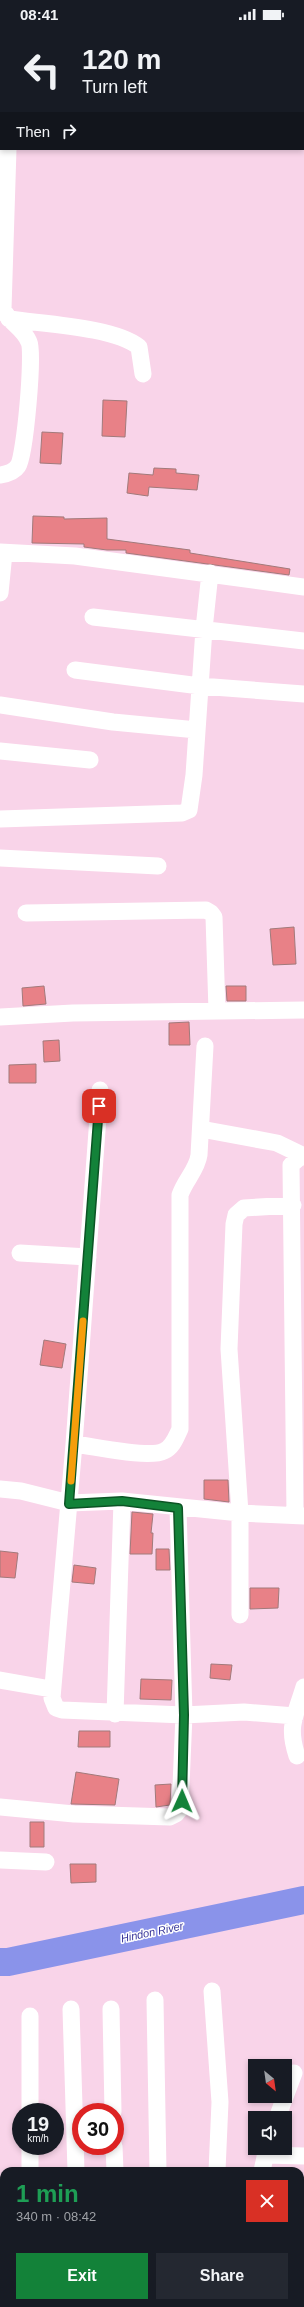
<!DOCTYPE html>
<html lang="en">
<head>
<meta charset="utf-8">
<style>
	body { margin:0; font-family:Helvetica,sans-serif; background:#242831; color:#f1f3f6; height:100vh; display:flex; flex-direction:column; font-size:15px; white-space:nowrap }
	* { box-sizing:border-box; margin:0 }
	p { font-size:13px; color:#9ea1a6 }
	.icon { flex:none; width:22px; height:22px; fill:none; stroke:currentColor; stroke-width:2; stroke-linecap:round; stroke-linejoin:round }
	.map { position:relative; flex:1; overflow:hidden }
	.drawer { position:absolute; left:0px; top:2139px; width:304px; height:140px; display:flex; flex-direction:column; background:#171b24; border-radius:12px 12px 0 0; box-shadow:0 2px 6px #0003 }
	.drawer>* { flex:none }
	.guide { position:absolute; left:0px; top:0px; width:304px; height:122px; box-shadow:0 2px 6px #0003; background:#171b24; color:#f1f3f6; overflow:hidden }
	.needle { width:26px; rotate:151deg }
	.controls { position:absolute; left:248px; top:2031px; display:grid; gap:8px }
	.controls a { display:grid; place-items:center; width:44px; height:44px; border-radius:0px; background:#171b24; box-shadow:0 2px 6px #0003; font-size:20px }
	.speed { position:absolute; left:12px; top:2075px; display:flex; gap:8px; font-size:20px; font-weight:700; text-align:center }
	.speed>* { display:grid; place-content:center; width:52px; height:52px; border-radius:50%; background:#171b24; box-shadow:0 2px 6px #0003; line-height:1 }
	.speed small { font-size:10px; font-weight:400 }
	.speed .limit { border:6px solid #d22; background:#fff; color:#111 }
	.pin { position:absolute; display:grid; place-items:center; width:34px; height:34px; color:#fff; margin:-17px; border-radius:8px; box-shadow:0 2px 6px #0006 }
	.me { position:absolute; width:44px; margin:-22px; rotate:1deg; stroke-linejoin:round; filter:drop-shadow(0 0 3px #0008) }
	.turn { display:flex; align-items:center; gap:14px; height:84px; padding:0 16px; font-size:18px }
	.turn .icon { width:52px; height:52px; stroke-width:2.5 }
	.turn b { display:block; font-size:28px; line-height:34px }
	.then { display:flex; align-items:center; height:38px; padding:0 16px; background:#0003; gap:8px; font-size:15px }
	.round { display:grid; place-items:center; flex:none; width:42px; height:42px; border-radius:0px; background:#242831 }
	.summary { display:flex; align-items:center; justify-content:space-between; height:68px; padding:0 16px }
	h1 { font-size:24px; font-weight:600; line-height:30px; color:#1e9e55 }
	.cta { display:flex; gap:8px; margin-top:auto; padding:8px 16px }
	.cta a { flex:1; height:46px; border-radius:0px; background:#138239; color:#fff; font-size:16px; font-weight:600; line-height:46px; text-align:center }
	.cta a+a { background:#242831; color:#f1f3f6 }
	.status { display:flex; justify-content:space-between; align-items:center; height:28px; padding:0 20px; background:#171b24; direction:ltr }
	.status svg { height:11px; fill:currentColor }
	.map>svg:first-child { display:block }
	.lines { fill:none; stroke-linecap:round; stroke-linejoin:round }
	.river { stroke:#8a93ea; stroke-width:28 }
	.building { fill:#e88187; stroke:#a17a7b }
	.street { stroke:#fff; stroke-width:17 }
	.route-casing { stroke:#0c5425; stroke-width:10 }
	.route { stroke:#138239; stroke-width:7 }
	.slow { stroke:#f59e0b; stroke-width:7 }
	.labels { text-anchor:middle; dominant-baseline:central; stroke-width:3; stroke-linejoin:round; paint-order:stroke }
	.water-label { font-size:11px; font-style:italic; fill:#39379b; stroke:#fff }
</style>
</head>
<body>
<div class="status"><b>08:41</b><svg viewBox="0 0 49 12"><path d="M0 12V9h3v3zM5 12V6h3v6zM10 12V3h3v9zM15 12V0h3v12zM26 1h20v11H26zM47 4h2v5h-2z"/></svg></div>
<div class="map">
<svg width="304" height="2279" viewBox="0 0 304 2279">
	<rect width="100%" height="100%" fill="#f9d4e9"/>
	<g class="lines">
		<!-- river -->
		<path class="river" d="M0,1934H8L304,1872"/>
	</g>
	<!-- building -->
	<path class="building" d="M103,372L127,373L125,409L102,408Z
		M42,404L63,405L61,436L40,435Z
		M154,440L176,441V445L199,447L197,462L149,459L148,468L127,465L129,445L153,447Z
		M33,488L64,489V491L107,490V511L190,522V525L290,541L289,547L126,525V522H107L84,519V516L32,515Z
		M294,899L296,936L273,937L270,901Z
		M44,958L46,976L23,978L22,960Z
		M226,958H246V973H227Z
		M189,994L190,1017H169V995Z
		M59,1012L60,1033L44,1034L43,1013Z
		M36,1036V1055H9V1037Z
		M44,1312L66,1316L62,1340L40,1337Z
		M204,1452H228L229,1474L204,1471Z
		M132,1484L153,1486L151,1505H153L152,1526H130Z
		M156,1521H169L170,1542H156Z
		M0,1523L18,1525L15,1550L0,1549Z
		M74,1537L96,1540L94,1556L72,1554Z
		M250,1560H279L278,1580L250,1581Z
		M211,1636L232,1637L230,1652L210,1650Z
		M141,1651L172,1652L171,1672L140,1671Z
		M79,1703H110V1719H78Z
		M76,1744L119,1751L115,1777L71,1776Z
		M171,1756L170,1777L156,1779L155,1757Z
		M30,1794H44V1819H30Z
		M70,1836H96V1854L71,1855Z"/>
	<g class="lines">
		<!-- street -->
		<path class="street" d="M130,0L135,1
			M303,36H304
			M0,70H1
			M0,88L1,91
			M9,291C42,296 115,299 139,319L143,346
			M0,447C7,446 14,444 18,438C25,428 34,325 29,314C23,299 9,295 3,281L8,121
			M0,524L75,528L304,559
			M0,565L4,525
			M93,589L304,613
			M75,642L200,658L304,666
			M0,677L113,694L197,702
			M0,723L90,732
			M0,791L182,785L189,782L194,747L204,601L210,545
			M0,830L158,838
			M26,885L206,882L211,885L214,889L217,983
			M0,989L73,985L304,982
			M100,1062L74,1416L52,1670L56,1680L62,1682L184,1687L244,1684L295,1688
			M201,1101L277,1115L304,1128
			M20,1225L88,1229
			M74,1416C93,1418 149,1431 164,1423C173,1419 176,1409 180,1401V1167C185,1152 197,1142 199,1127L205,1018
			M0,1461L21,1463L69,1475L122,1473L240,1485L304,1488
			M295,1486L291,1137L300,1129H304
			M240,1587V1485L229,1321L234,1196L236,1187L244,1180L293,1177
			M0,1652L51,1661
			M115,1686L122,1473
			M297,1728C287,1698 295,1689 304,1659
			M0,1779L74,1786L170,1789L176,1786L180,1781L184,1687L178,1480
			M0,1832L46,1834
			M212,1963L220,2074L217,2143
			M155,1972L158,2143
			M71,1981L76,2143
			M111,1981L113,2084
			M30,1988V2084
			M277,2090L294,2045
			M30,2118V2143
			M114,2118L115,2143
			M265,2127L304,2128
			M262,2143L267,2120
			M31,2275V2279
			M79,2275V2279
			M118,2275V2279
			M160,2275V2279
			M213,2275V2279
			M256,2279V2275"/>
	</g>
	<g class="lines">
		<defs>
			<path id="route" d="M99,1078L69,1476L122,1473L178,1480L184,1687L182,1773"/>
		</defs>
		<!-- route casing -->
		<use href="#route" class="route-casing"/>
		<!-- route -->
		<use href="#route" class="route"/>
		<!-- slow -->
		<path class="slow" d="M71,1453L83,1293"/>
	</g>
	<g class="labels">
		<!-- water labels -->
		<g class="water-label">
			<text transform="translate(152 1904) rotate(-12)">Hindon River</text>
		</g>
	</g>
</svg>
<div class="controls">
<a><svg class="needle" viewBox="-14 -14 28 28"><path d="M0-13l5 13h-10z" fill="#e53935"/><path d="M0 13l5-13h-10z" fill="#9ea1a6"/></svg></a>
<a><svg class="icon" aria-label="sound" viewBox="0 0 24 24"><path d="M4 9h4l5-4v14l-5-4H4zM17 9q2 3 0 6"/></svg></a>
</div>
<div class="speed"><div>19<small>km/h</small></div><div class="limit">30</div></div>
<div class="pin" style="left:99px;top:1078px;background:#d93025"><svg class="icon" aria-label="arrive" viewBox="0 0 24 24"><path d="M6 21V4h12l-3 4 3 4H6"/></svg></div>
<svg class="me" style="left:182px;top:1773px" viewBox="-20 -20 40 40"><path d="M0-17L14 15 0 8-14 15z" fill="#138239" stroke="#fff" stroke-width="4"/></svg>
<div class="guide">
<div class="turn"><svg class="icon" aria-label="left" viewBox="0 0 24 24"><path d="M17 20v-9H6M10 6l-5 5 5 5"/></svg><div><b>120 m</b>Turn left</div></div>
<div class="then">Then<svg class="icon" aria-label="right" viewBox="0 0 24 24"><path d="M7 20v-9h11M14 6l5 5-5 5"/></svg></div>
</div>
<section class="drawer">
<div class="summary"><div><h1>1 min</h1><p>340 m · 08:42</p></div><a class="round" style="background:#d93025;color:#fff"><svg class="icon" aria-label="close" viewBox="0 0 24 24"><path d="M6 6l12 12M18 6L6 18"/></svg></a></div>
<div class="cta"><a>Exit</a><a>Share</a></div>
</section>
</div>
</body>
</html>
